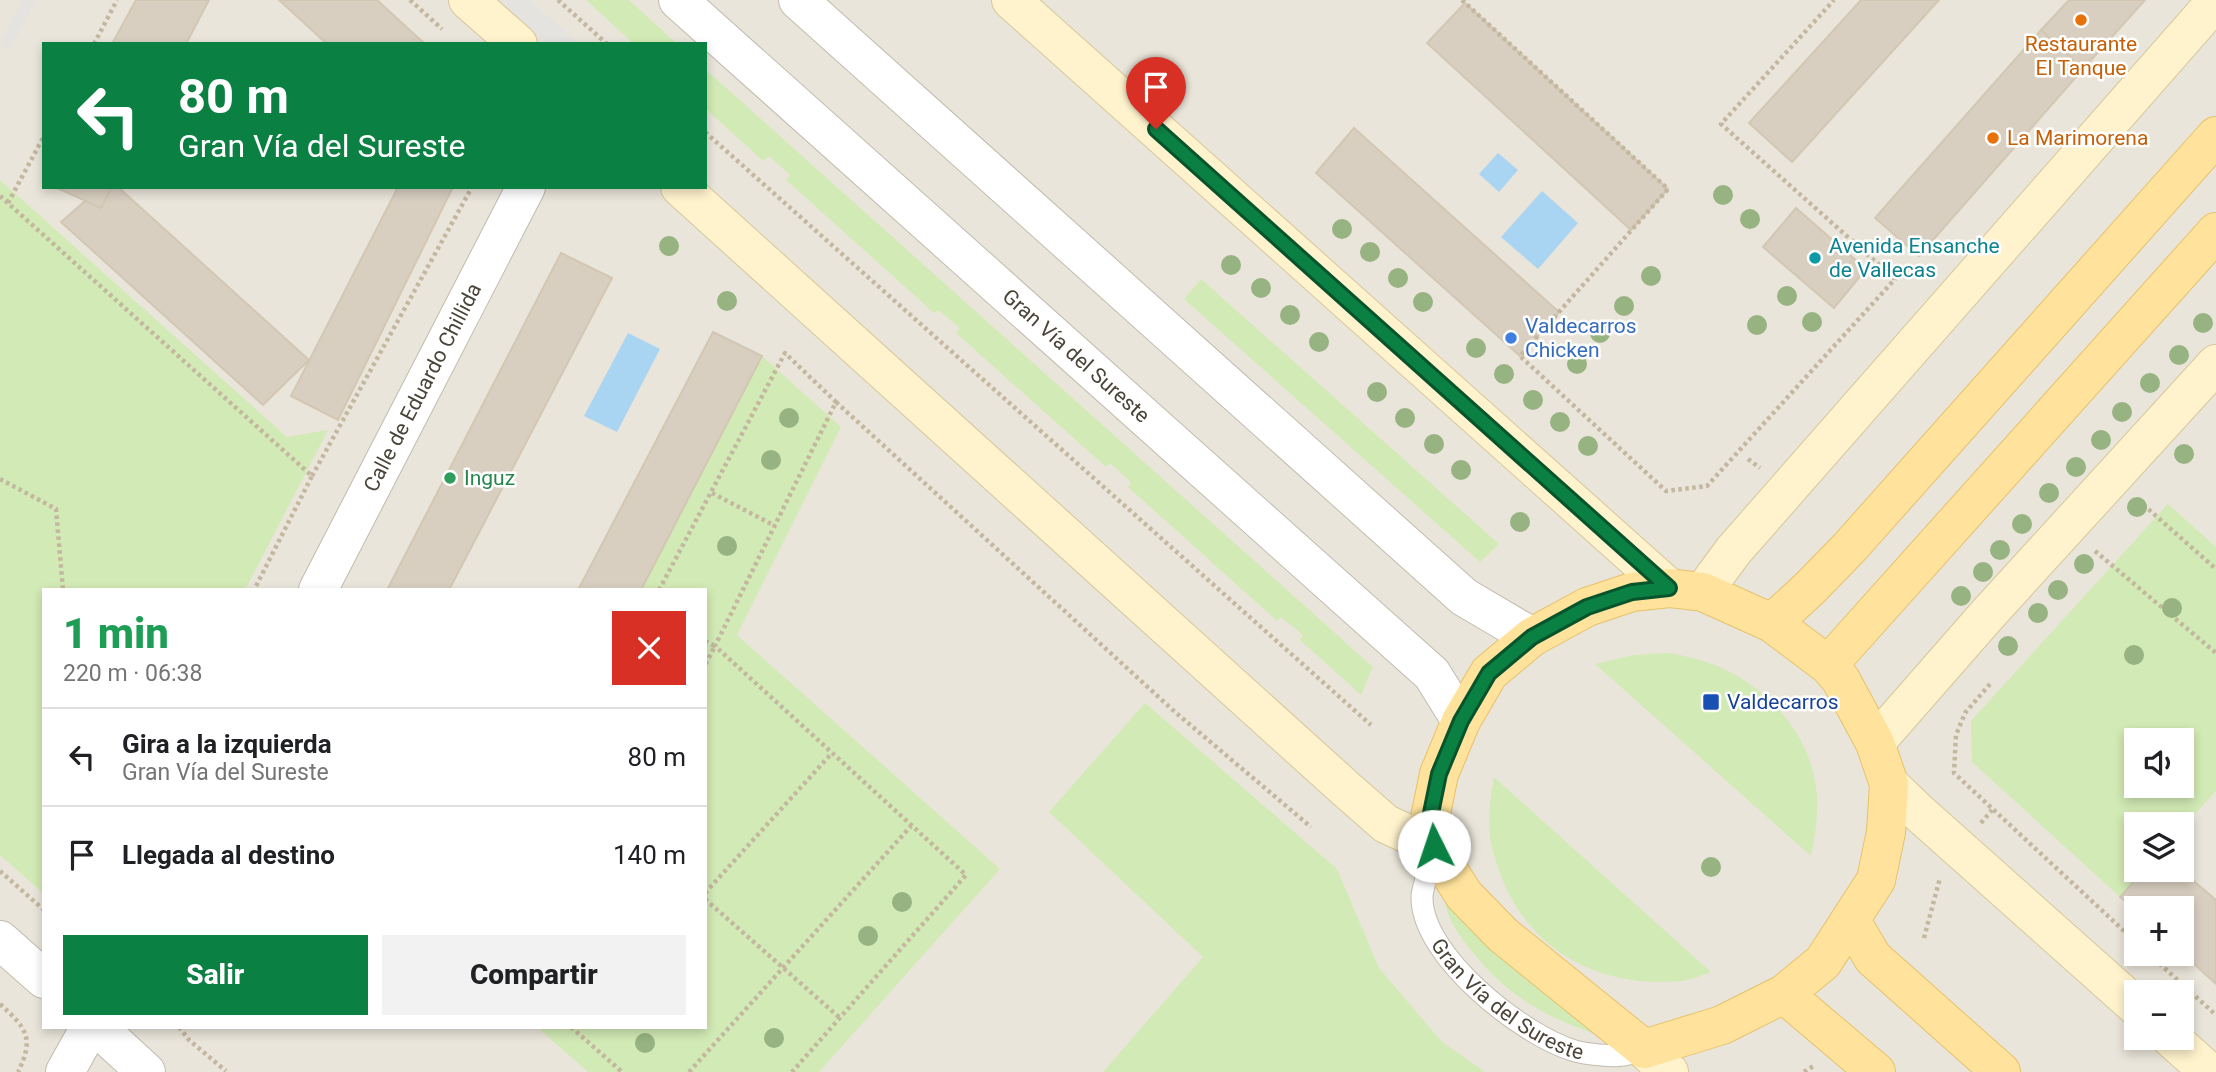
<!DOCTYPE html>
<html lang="es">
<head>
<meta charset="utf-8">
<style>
	body { margin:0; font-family:Roboto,sans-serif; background:#f2f2f2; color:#202124; height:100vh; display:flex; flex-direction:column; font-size:26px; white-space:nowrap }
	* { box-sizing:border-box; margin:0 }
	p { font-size:23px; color:#757577 }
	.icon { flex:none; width:38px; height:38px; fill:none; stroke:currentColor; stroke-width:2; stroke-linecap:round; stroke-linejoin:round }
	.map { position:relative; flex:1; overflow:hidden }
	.sheet { position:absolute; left:42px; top:588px; width:665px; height:441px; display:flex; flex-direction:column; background:#fff; border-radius:0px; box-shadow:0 4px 10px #0003 }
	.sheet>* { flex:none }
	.hud { position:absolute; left:42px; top:42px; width:665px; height:147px; border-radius:0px; box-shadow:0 4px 10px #0003; background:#0b8043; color:#fff; overflow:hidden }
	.controls { position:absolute; left:2124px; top:728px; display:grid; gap:14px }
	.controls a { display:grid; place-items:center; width:70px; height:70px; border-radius:0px; background:#fff; box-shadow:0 4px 10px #0003; font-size:35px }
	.pin { position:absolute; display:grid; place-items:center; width:60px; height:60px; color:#fff; margin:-72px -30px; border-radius:50% 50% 50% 0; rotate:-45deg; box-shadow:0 0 7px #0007 }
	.pin .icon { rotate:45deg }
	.me { position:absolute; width:77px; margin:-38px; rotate:356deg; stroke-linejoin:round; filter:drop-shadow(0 0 5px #0008) }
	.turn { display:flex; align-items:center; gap:24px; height:147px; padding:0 21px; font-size:32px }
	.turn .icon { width:91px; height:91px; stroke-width:2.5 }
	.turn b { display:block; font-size:49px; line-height:60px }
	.round { display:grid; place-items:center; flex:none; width:74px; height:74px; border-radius:0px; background:#f2f2f2 }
	.head { display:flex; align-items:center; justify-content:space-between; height:119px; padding:0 21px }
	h1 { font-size:42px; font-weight:800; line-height:52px; color:#1e9e55 }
	.primary-button { display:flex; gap:14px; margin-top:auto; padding:14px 21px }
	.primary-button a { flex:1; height:80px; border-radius:0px; background:#0b8043; color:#fff; font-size:28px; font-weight:800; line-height:80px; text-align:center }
	.primary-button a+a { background:#f2f2f2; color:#202124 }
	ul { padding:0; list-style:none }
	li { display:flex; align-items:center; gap:21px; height:98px; padding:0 21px; border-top:2px solid #e0e0e0 }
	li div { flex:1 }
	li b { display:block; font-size:26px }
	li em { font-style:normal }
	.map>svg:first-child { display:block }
	.residential { fill:#eae5da; fill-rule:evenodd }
	.green { fill:#d2eab5; fill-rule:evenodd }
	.parking { fill:#e5e3e0 }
	.water { fill:#a9d4f2 }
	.building { fill:#d8cfc1; stroke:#d3c7b4; stroke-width:2 }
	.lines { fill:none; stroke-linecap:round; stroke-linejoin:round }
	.lane-casing { stroke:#c2bbae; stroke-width:23 }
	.street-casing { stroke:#c2bbae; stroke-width:40 }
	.secondary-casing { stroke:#d6c79b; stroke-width:40 }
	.primary-casing { stroke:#e6c16a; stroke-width:40 }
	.path { stroke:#c4b79f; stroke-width:4.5; stroke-dasharray:3.5 3.5; stroke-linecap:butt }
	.lane { stroke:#fff; stroke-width:21 }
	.street { stroke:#fff; stroke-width:38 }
	.secondary { stroke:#fff3cd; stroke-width:38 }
	.primary { stroke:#ffe39c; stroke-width:38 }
	.tree { fill:#97b381 }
	.route-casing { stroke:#07532c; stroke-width:18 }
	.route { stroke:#0b8043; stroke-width:12 }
	.food-dot { fill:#e8710a; stroke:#fff; stroke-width:2.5 }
	.culture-dot { fill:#0f9aa8; stroke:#fff; stroke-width:2.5 }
	.shop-dot { fill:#3f7fe0; stroke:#fff; stroke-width:2.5 }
	.leisure-dot { fill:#2e9e5b; stroke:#fff; stroke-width:2.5 }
	.transit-dot { fill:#1a4fb4; stroke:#fff; stroke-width:2.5 }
	.labels { text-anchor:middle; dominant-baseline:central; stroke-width:5; stroke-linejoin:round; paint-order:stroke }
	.food-label { font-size:21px; fill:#c56008; stroke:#fff }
	.culture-label { font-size:21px; fill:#0d838f; stroke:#fff; text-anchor:start }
	.shop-label { font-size:21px; fill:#366cbe; stroke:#fff; text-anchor:start }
	.street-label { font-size:21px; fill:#4b4439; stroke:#fff }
	.leisure-label { font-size:21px; fill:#27864d; stroke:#fff; text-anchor:start }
	.transit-label { font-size:21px; fill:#164399; stroke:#fff; text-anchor:start }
</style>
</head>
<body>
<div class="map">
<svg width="2216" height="1072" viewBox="0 0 2216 1072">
	<rect width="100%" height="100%" fill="#f6f3ec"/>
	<!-- residential -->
	<path class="residential" d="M0,0H2216V1072H0ZM44,44H705V187H44ZM44,590H705V1027H44ZM2137,740H2182V786H2137ZM2137,824H2182V870H2137ZM2137,908H2182V954H2137ZM2137,992H2182V1038H2137Z"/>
	<!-- green -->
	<path class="green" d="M586,0H629L677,44H634Z
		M705,69L1373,667L1361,695L1300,640L1303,635L1281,617L1277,621L1128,487L1131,482L1110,463L1106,467L956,333L960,328L938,310L934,313L786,180L790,175L769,156L763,161L705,108Z
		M0,180L287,437L328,430L245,590H44V894L0,855Z
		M1201,279L1499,544L1480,562L1184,299Z
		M762,356L841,427L737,635L1000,869L819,1072H588L537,1027H705V590H641Z
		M2168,504L2216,547V791L2182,828V824H2137V870H2144L2120,897L1972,762L1971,721ZM2137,740H2182V786H2137Z
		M1670,653C1684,656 1699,659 1712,664C1761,682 1806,728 1815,781C1820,806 1816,831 1811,856L1595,664L1633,655Z
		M1145,703L1337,869L1379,968L1441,1041L1485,1072H1103L1203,957L1049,812Z
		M1494,777L1711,972C1702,975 1691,980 1681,981C1589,989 1516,942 1493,851C1486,827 1490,802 1494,777Z
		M1445,901L1600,1036C1542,1015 1509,998 1470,949C1458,934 1448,921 1445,901Z"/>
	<!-- parking -->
	<path class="parking" d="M22,0H36L9,51L0,45V43Z
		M497,0H530L579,44H546Z"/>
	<!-- water -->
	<path class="water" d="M1498,153L1518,170L1499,192L1479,174Z
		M1542,191L1578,223L1538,269L1501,237Z
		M628,333L660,349L617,432L584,416Z"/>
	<!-- building -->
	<path class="building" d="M136,0H209L186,44H112Z
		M279,0H377L425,44H327Z
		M1861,0H1939L1792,162L1749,123Z
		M2069,0H2145L2083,69L2041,30Z
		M1465,3L1668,189L1631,230L1427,43Z
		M2041,30L2083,69L1919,256L1875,218Z
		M1354,128L1559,312L1520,356L1316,173Z
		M55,187H112L101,208Z
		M112,187H118L309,360L263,405L61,222L85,201L101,208Z
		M398,187H453L338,420L291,396Z
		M1796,208L1866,269L1834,308L1763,247Z
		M561,253L612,278L449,590H387Z
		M713,332L762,356L641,590H578Z
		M2144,870H2181L2216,900V984L2182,953V908H2137V912L2120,897Z"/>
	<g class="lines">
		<defs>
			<g id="lane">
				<path id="s1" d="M1436,851C1432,864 1422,885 1422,897C1421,956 1523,1036 1575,1051C1586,1054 1613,1057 1623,1055C1630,1054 1637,1051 1644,1049"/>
			</g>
			<g id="street">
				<path id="s2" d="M678,0L1432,674L1461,721"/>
				<path d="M798,0L1464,597L1532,637"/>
				<path id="s3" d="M318,590L526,187"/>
				<path d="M0,940L44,979"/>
				<path d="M97,1027L146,1072"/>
				<path d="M65,1072L90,1027"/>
			</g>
			<path id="secondary" d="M468,0L518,44
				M1011,0L1669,588
				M680,187L1346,789L1386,824L1434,846
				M1703,592L1734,550L2216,1
				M1875,743L1987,615L2216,364
				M1889,784L1917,811L2137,1007
				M2171,1038L2209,1072
				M1644,1049L1669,1072"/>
			<path id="primary" d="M1669,588L1703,592L1772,623L1828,665L1841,680L1875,743L1889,784L1886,832L1876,880L1823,962L1784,994L1722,1025L1644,1049L1503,935L1464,895L1436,851L1430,818L1439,774L1461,721L1489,673L1532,637L1587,607L1632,592Z
				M1772,623L1809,589L1849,548L2216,136
				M1828,665L2216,232
				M1851,921L1873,958L2001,1072
				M1784,994L1876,1072"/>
		</defs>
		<!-- lane casing -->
		<use href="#lane" class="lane-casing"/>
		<!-- street casing -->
		<use href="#street" class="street-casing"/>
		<!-- secondary casing -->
		<use href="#secondary" class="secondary-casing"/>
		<!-- primary casing -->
		<use href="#primary" class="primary-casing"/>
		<!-- path -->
		<path class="path" d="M410,0L442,29
			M558,0L607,44
			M1462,0L1668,189L1520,356L1666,491L1707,486L1895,279L1721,124L1834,0
			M94,44L117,0
			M705,132L1371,725
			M0,196L312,476L254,590
			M8,203L44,136
			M836,402L1175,712L1311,827
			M1748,459L1760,468
			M312,476L472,187
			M0,479L56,509L63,590
			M712,493L775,526
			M2138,500L2216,569
			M2095,551L2216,653
			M659,590L785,353L836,402L715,646L966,875L792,1072
			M705,641L715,646L705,665
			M1990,684L1965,713L1956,735L1954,773L2137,943
			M1981,823L1992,810
			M0,871L44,910
			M705,893L832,753
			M705,899L840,1018
			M1924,938L1940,878
			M2149,954L2216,1015
			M0,1004C26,1028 35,1037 18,1072
			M179,1027L189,1040L226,1071
			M571,1027L622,1072
			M689,1072L911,826
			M1804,1072L1815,1065"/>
		<!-- lane -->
		<use href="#lane" class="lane"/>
		<!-- street -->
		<use href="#street" class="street"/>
		<!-- secondary -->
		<use href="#secondary" class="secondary"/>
		<!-- primary -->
		<use href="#primary" class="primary"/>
	</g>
	<!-- trees -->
	<g class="tree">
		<circle cx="1723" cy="195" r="10"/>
		<circle cx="1750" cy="219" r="10"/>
		<circle cx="1342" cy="229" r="10"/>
		<circle cx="669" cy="246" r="10"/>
		<circle cx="1370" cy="252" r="10"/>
		<circle cx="1231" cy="265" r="10"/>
		<circle cx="1651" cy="276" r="10"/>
		<circle cx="1398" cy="278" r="10"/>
		<circle cx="1261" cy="288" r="10"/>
		<circle cx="1787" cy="296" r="10"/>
		<circle cx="727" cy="301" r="10"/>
		<circle cx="1423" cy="302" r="10"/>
		<circle cx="1624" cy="306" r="10"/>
		<circle cx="1290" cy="315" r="10"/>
		<circle cx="1812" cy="322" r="10"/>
		<circle cx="2203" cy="323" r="10"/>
		<circle cx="1757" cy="325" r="10"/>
		<circle cx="1600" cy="333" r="10"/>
		<circle cx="1319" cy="342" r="10"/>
		<circle cx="1476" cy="348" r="10"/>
		<circle cx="2179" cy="355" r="10"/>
		<circle cx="1577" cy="364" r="10"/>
		<circle cx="1504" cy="374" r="10"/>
		<circle cx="2150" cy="383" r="10"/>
		<circle cx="1377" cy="392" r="10"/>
		<circle cx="1533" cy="400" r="10"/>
		<circle cx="2122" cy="412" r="10"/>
		<circle cx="789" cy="418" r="10"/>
		<circle cx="1405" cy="418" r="10"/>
		<circle cx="1560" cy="422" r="10"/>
		<circle cx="2101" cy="440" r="10"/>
		<circle cx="1434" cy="444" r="10"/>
		<circle cx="1588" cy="446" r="10"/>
		<circle cx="2184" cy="454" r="10"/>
		<circle cx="771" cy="460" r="10"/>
		<circle cx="2076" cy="467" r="10"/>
		<circle cx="1461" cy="470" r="10"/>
		<circle cx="2049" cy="493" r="10"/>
		<circle cx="2137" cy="507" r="10"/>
		<circle cx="1520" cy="522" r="10"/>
		<circle cx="2022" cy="524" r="10"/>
		<circle cx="727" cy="546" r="10"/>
		<circle cx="2000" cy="550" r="10"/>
		<circle cx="2084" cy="564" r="10"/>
		<circle cx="1983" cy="572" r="10"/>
		<circle cx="2058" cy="590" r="10"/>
		<circle cx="1961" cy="596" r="10"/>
		<circle cx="2172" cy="608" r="10"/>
		<circle cx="2038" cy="613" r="10"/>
		<circle cx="2008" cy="646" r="10"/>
		<circle cx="2134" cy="655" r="10"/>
		<circle cx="1711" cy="867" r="10"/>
		<circle cx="902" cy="902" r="10"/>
		<circle cx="868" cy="936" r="10"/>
		<circle cx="774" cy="1038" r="10"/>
		<circle cx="645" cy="1043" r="10"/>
	</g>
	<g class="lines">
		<defs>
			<path id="route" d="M1156,129L1669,588L1632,592L1587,607L1532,637L1489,673L1461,721L1439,774L1430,818L1434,846"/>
		</defs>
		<!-- route casing -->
		<use href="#route" class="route-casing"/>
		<!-- route -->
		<use href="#route" class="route"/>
	</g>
	<!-- markers -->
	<g class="food-dot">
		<circle cx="2081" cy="20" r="7"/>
		<circle cx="1993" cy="138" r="7"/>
	</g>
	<circle class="culture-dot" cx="1815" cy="258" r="7"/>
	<circle class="shop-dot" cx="1511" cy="338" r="7"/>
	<circle class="leisure-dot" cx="450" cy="478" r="7"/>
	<rect class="transit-dot" x="1702" y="693" width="18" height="18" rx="3.5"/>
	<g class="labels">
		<!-- food labels -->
		<g class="food-label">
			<text x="2081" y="44">Restaurante<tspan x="2081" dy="24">El Tanque</tspan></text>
			<text x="2007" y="138" text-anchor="start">La Marimorena</text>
		</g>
		<!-- culture labels -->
		<g class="culture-label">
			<text x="1829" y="246">Avenida Ensanche<tspan x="1829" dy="24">de Vallecas</tspan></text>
		</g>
		<!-- shop labels -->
		<g class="shop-label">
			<text x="1525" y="326">Valdecarros<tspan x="1525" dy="24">Chicken</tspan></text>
		</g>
		<!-- street labels -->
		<g class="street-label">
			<text stroke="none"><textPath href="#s2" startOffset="534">Gran Vía del Sureste</textPath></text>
			<text stroke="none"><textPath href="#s3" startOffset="228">Calle de Eduardo Chillida</textPath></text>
			<text stroke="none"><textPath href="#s1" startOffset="189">Gran Vía del Sureste</textPath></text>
		</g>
		<!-- leisure labels -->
		<g class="leisure-label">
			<text x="464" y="478">Inguz</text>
		</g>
		<!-- transit labels -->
		<g class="transit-label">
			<text x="1727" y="702">Valdecarros</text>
		</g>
	</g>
</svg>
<div class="controls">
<a><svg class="icon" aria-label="sound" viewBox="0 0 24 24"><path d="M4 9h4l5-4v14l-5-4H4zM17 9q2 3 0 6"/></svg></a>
<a><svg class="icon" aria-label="layers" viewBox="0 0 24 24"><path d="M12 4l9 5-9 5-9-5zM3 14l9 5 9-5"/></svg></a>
<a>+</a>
<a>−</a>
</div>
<div class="pin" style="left:1156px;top:129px;background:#d93025"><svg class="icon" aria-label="arrive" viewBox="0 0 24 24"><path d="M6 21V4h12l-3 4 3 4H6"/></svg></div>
<svg class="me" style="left:1434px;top:846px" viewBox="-20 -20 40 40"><circle r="19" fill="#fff"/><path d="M0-13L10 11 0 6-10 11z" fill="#0b8043"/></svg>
<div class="hud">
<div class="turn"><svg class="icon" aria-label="left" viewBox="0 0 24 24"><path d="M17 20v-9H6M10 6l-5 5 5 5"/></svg><div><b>80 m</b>Gran Vía del Sureste</div></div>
</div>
<section class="sheet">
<div class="head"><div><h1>1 min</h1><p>220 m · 06:38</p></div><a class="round" style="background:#d93025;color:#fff"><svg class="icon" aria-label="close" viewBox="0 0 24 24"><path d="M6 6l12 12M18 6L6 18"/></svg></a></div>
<ul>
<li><svg class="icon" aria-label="left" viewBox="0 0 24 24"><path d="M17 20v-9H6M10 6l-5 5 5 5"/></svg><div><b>Gira a la izquierda</b><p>Gran Vía del Sureste</p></div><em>80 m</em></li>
<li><svg class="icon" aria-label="arrive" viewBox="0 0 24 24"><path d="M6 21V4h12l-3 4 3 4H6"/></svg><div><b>Llegada al destino</b></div><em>140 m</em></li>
</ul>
<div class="primary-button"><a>Salir</a><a>Compartir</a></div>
</section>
</div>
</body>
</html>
